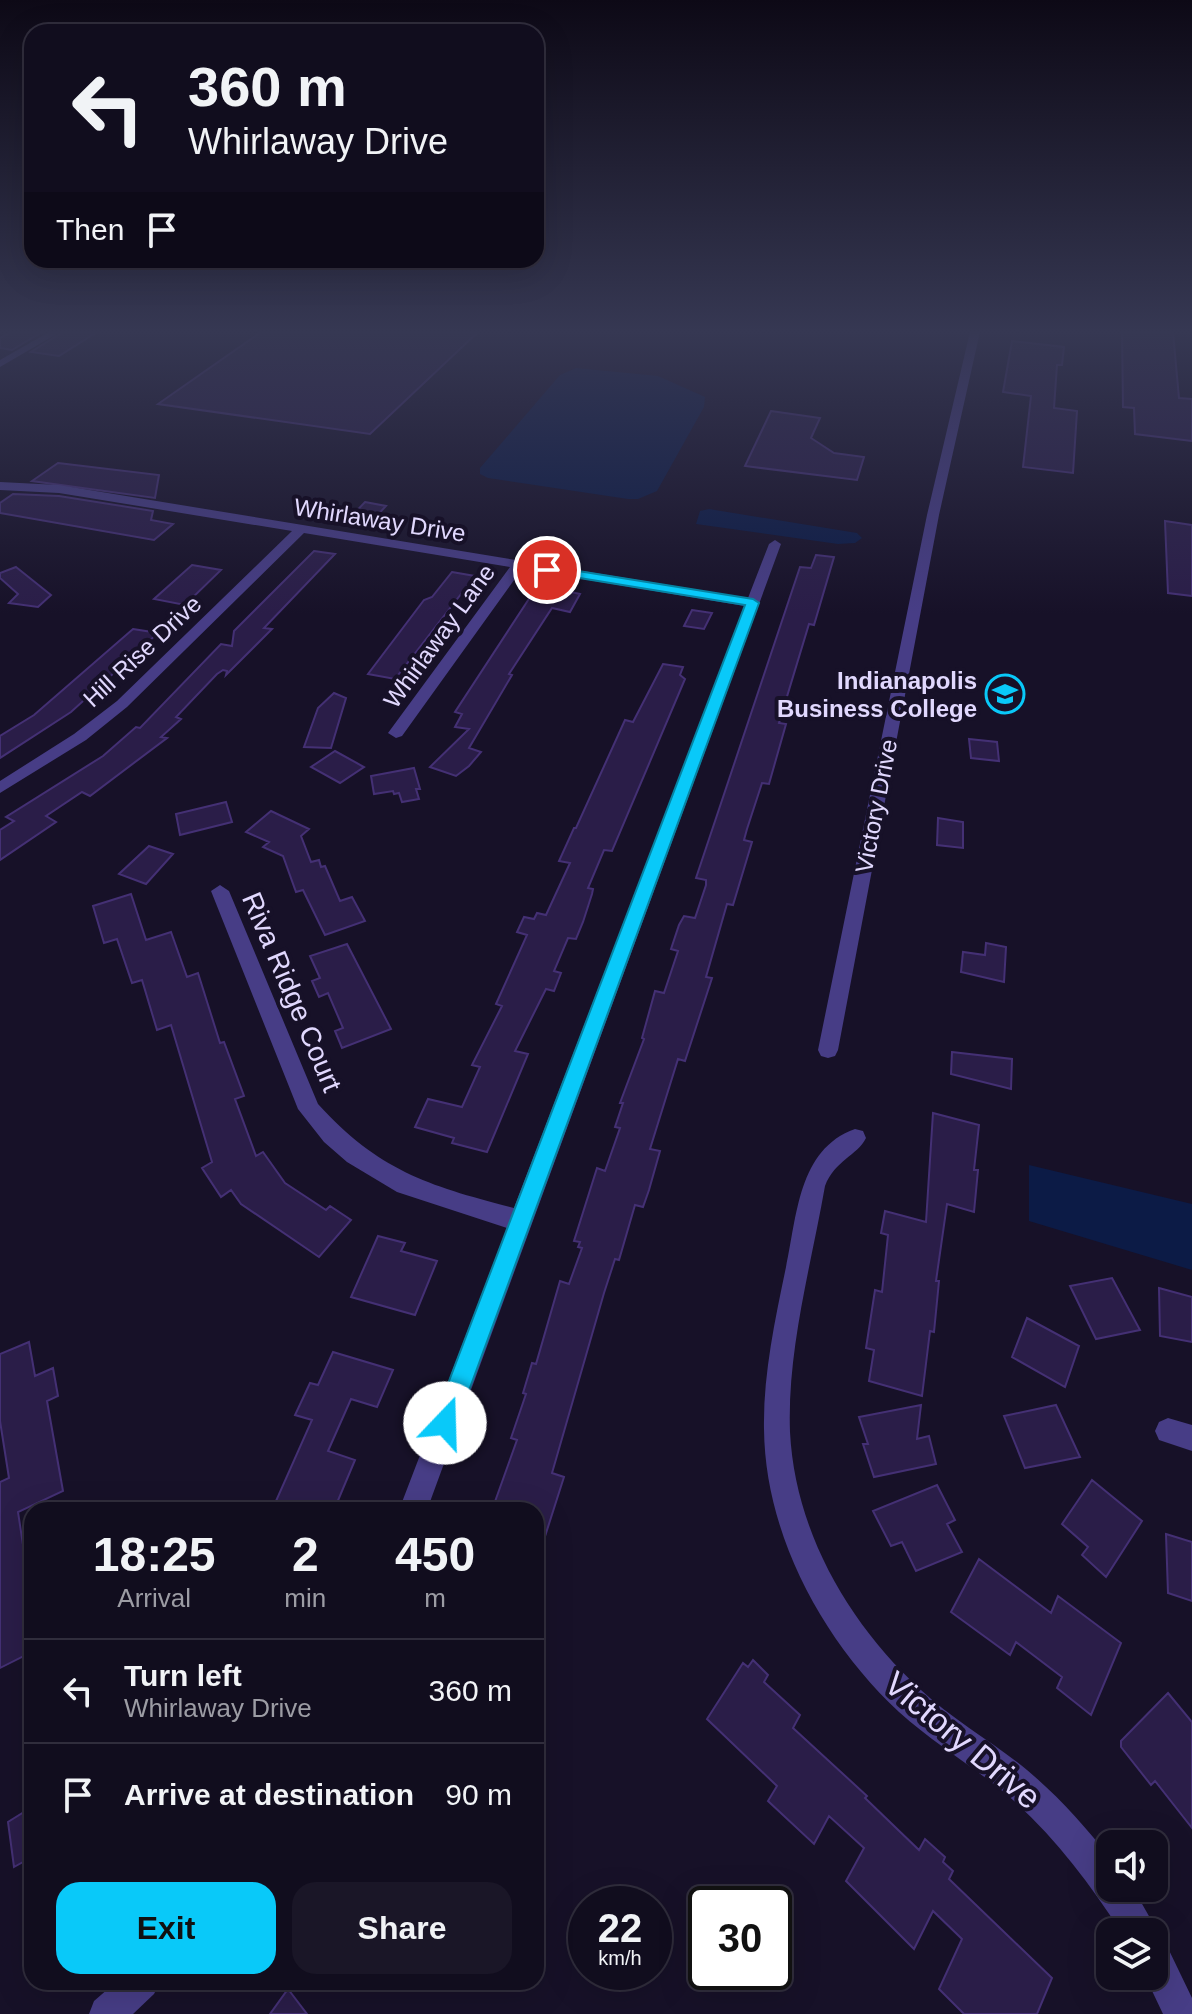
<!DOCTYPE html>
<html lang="en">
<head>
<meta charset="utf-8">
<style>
	body { margin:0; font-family:Arial,sans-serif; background:#1a1627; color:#f1f3f6; height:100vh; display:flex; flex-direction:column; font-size:30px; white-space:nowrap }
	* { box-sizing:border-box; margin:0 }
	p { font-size:26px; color:#9c9ca4 }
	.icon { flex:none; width:44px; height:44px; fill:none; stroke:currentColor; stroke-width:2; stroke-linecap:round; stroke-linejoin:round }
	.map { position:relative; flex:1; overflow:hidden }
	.panel { position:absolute; left:24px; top:1502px; width:520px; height:488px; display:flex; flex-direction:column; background:#110d1e; border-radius:24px; box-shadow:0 8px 32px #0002,0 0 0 2px #302d3c }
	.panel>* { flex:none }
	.banner { position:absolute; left:24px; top:24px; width:520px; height:244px; border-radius:24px; box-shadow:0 8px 32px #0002,0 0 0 2px #302d3c; background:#110d1e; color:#f1f3f6; overflow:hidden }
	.controls { position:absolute; left:1096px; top:1830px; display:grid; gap:16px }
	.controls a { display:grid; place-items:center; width:72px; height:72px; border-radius:16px; background:#110d1e; box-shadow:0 8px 32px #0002,0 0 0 2px #302d3c; font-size:40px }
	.speed { position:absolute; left:568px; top:1886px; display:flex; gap:16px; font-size:40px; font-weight:700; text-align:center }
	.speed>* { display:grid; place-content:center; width:104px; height:104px; border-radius:50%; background:#110d1e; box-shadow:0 8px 32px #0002,0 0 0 2px #302d3c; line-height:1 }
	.speed small { font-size:20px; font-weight:400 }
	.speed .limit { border:4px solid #111; border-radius:12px; background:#fff; color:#111 }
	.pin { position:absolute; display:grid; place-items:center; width:68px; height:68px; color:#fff; margin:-34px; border:4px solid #fff; border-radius:50%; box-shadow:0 2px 8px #0007 }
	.me { position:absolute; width:88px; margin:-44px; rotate:21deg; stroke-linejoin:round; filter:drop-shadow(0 0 6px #0008) }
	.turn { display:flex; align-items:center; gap:28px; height:168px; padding:0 32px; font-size:36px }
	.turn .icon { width:104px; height:104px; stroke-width:2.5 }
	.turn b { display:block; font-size:56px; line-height:68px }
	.then { display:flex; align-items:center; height:76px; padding:0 32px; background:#0003; gap:16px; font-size:30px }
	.eta { display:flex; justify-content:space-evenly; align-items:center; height:136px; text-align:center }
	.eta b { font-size:48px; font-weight:700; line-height:56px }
	.action { display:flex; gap:16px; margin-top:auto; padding:16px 32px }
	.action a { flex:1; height:92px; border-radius:24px; background:#09c9f9; color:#111; font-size:32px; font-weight:700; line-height:92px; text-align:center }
	.action a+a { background:#1a1627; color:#f1f3f6 }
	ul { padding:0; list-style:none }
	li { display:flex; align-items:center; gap:24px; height:104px; padding:0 32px; border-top:2px solid #302d3c }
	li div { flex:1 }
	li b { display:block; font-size:30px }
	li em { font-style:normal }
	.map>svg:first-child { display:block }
	.water { fill:#0c1b46 }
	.building { fill:#2a1d48; stroke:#443074; stroke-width:2 }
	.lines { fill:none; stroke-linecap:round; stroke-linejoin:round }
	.street { fill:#473d86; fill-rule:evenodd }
	.route { fill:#09c9f9; stroke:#0683a2; stroke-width:2 }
	.labels { text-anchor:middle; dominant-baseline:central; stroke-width:8; stroke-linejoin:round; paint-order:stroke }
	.far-street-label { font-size:24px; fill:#e1d8fe; stroke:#171128 }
	.far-poi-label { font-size:24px; font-weight:bold; fill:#e1d8fe; stroke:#171128; text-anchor:end }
	.street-label { font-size:28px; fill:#e1d8fe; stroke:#171128 }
	.near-street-label { font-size:34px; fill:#e1d8fe; stroke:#171128 }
</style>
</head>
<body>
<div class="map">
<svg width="1192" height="2014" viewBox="0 0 1192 2014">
	<rect width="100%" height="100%" fill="#171128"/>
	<!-- water -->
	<path class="water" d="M576,368L658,376L705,397L704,407L657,491L638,499H628L488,478L480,474V468L560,375Z
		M709,509L857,533L862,538L855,543L838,544L696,524L700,511Z
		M1029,1165L1192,1204V1270L1029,1221Z"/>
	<!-- building -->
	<path class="building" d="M11,332H42L12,350L0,348V338Z
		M63,332H97L59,356L31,352Z
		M261,332H478L370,434L158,404Z
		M1122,332H1173L1179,398L1192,399V441L1135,434L1134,408L1123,407Z
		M1012,341L1064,347L1062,365H1057L1054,408L1077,411L1073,473L1023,467L1031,396L1003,392Z
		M771,411L820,418L811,438L834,453L864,457L857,480L745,466Z
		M58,463L159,475L155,498L32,481Z
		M13,494L59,496L153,511L151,520L173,524L154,540L0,513V503Z
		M365,502L386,506L370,523L348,520Z
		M1165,521L1192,525V596L1168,593Z
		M314,551L335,554L264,628L272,629L226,675L227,671L223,670L217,674L176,717L181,719L161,737L167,738L90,796L82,792L46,816L56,822L0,860V830L14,821L6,817L103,756L136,727L140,728L221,644L232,646L234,631Z
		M816,555L834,557L814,625L809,624L779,723L786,724L769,784L762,783L747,829L744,840L752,842L733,905L727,904L706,977L712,978L685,1061L678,1059L650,1149L660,1151L649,1190L643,1207L635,1205L619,1260L615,1259L604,1293L552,1473L564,1477L540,1552H536V1510H492L517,1440L511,1438L526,1394L523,1393L532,1363L536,1364L560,1281L569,1284L582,1248L578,1247L580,1242L574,1241L597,1168L605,1171L620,1128L615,1127L623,1103H620L644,1039L642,1038L655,991L664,993L678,951L671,949L679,925L684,916L695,918L706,885V880L696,878L800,567L811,568Z
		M192,565L221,570L185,605L154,599Z
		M16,567L51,595L38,607L9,603L18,594L0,578V573Z
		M452,572L475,576L395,679L368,674L424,600L432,597Z
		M538,585L580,594L570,612L552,608L509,674L512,675L469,748L481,752L469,766L456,776L430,767L469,729L455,727L462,714L455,712Z
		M692,610L712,613L704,629L684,626Z
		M133,629L158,633L71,712L0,758V736L34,715Z
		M663,664L683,667L680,675L685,679L612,851L604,850L588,888L593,889L592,894L583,922L576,939L568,938L554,971L561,973L554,991L546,989L515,1051L528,1054L487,1152L452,1143L454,1138L415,1127L428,1099L462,1107L480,1067L472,1065L502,1006L496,1004L527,935L517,932L524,917L534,919L537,913L546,915L570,863L559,861L574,828H576L625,720L633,722Z
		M334,693L346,698L331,748L304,747L318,708Z
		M969,739L997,742L999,761L971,758Z
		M335,751L364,767L340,783L311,767Z
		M414,768L420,789H416L419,799L402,802L399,793L394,794L393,791L374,794L371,776Z
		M226,802L232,822L180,835L176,814Z
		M271,811L309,829L301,836L311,862L319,860L321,867L325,866L340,901L352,897L365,921L325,935L303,890L296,892L283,856L263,847L269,842L246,832Z
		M938,818L963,822V848L937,845Z
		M149,846L173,854L146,884L119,874Z
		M131,894L146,940L171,932L187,977L198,973L220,1043L224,1042L244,1096L235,1099L256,1156L263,1152L285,1183L326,1210L330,1206L351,1220L319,1257L241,1204L231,1190L221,1197L202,1168L212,1162L171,1025L157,1030L142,980L132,983L117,939L104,943L93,906Z
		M986,943L1006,947L1004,982L961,972L963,952L985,955Z
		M347,944L391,1029L342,1048L335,1031L343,1028L328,993L319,997L312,981L320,978L310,956Z
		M952,1052L1012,1059L1011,1089L951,1074Z
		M933,1113L979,1125L974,1170H978L974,1212L947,1204L936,1281H939L934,1332L930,1331L922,1396L869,1381L874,1350L866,1348L875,1290L882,1292L888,1235L881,1233L885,1211L926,1222Z
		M378,1236L405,1243L401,1251L437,1261L415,1315L351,1297Z
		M1112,1278L1140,1330L1096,1339L1070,1286Z
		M1159,1288L1192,1297V1342L1160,1336Z
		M1027,1318L1079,1346L1065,1387L1012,1357Z
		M29,1342L35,1376L53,1368L58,1396L47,1401L63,1491L18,1512L25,1558L32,1555L30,1591L32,1652L0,1668V1482L9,1478L0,1421V1354Z
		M333,1352L393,1370L377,1407L351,1399L328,1451L355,1460L334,1510H272L312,1420L295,1415L310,1383L318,1385Z
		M921,1405L917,1439L929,1436L936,1464L874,1477L863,1444H868L859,1417Z
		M1056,1405L1080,1457L1025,1468L1004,1416Z
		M1092,1480L1142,1521L1106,1577L1082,1555L1088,1547L1062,1524Z
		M937,1485L955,1520L947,1524L962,1552L916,1571L902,1542L891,1546L873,1511Z
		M1166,1534L1192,1542V1601L1168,1593Z
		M979,1559L1051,1613L1058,1596L1121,1643L1091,1715L1057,1688L1062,1677L1016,1642L1010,1655L951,1612Z
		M753,1660L768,1675L764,1682L800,1715L793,1728L867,1796L865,1798L919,1850L925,1839L945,1857L943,1862L953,1871L949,1879L1052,1978L1037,2014H964L939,1989L962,1939L933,1911L914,1949L846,1881L864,1848L829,1816L814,1844L768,1801L777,1786L707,1719L743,1663L748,1667Z
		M1168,1693L1192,1722V1828L1155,1781L1151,1785L1121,1747V1741Z
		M32,1807V1857L14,1867L8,1822Z
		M288,1989L307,2014H270Z"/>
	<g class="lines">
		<!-- street -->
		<path class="street" d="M49,332H60L0,367V360Z
			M970,332H980L939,515L838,1050L835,1056L828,1058L821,1056L818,1050L927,515Z
			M0,482L59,485L748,598L769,544L775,540L781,544L427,1510H399L507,1228L397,1192L347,1162L324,1142L298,1109L211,891L220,885L229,891L318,1104C379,1171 429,1186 514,1208L745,606L522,569L402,736L396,738L388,733L510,567L304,533L127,707L86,740L0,793V781L74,734L117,701L292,531L59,493L0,490Z
			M855,1129L863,1131L866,1138C857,1156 835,1160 825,1186C811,1266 787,1350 790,1432C795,1531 848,1623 921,1690C953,1720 993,1742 1027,1770C1058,1796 1085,1826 1110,1858V1888H1133L1158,1932L1155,1939L1166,1944L1192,1998V2014H1163L1145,1976H1154V1932H1121C1089,1882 1051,1832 1005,1793C971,1765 932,1742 899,1712C823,1641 765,1535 764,1429C763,1375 775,1320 786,1267C797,1217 798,1149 855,1129Z
			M1168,1418L1192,1425V1451L1159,1440L1155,1431L1159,1422Z
			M116,1982H160L154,1994L133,2014H89L94,2001Z"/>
	</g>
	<!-- sky -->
	<linearGradient id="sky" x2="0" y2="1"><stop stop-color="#0d0916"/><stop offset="0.54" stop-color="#363853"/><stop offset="1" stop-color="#363853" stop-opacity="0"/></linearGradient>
	<rect width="1192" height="614" fill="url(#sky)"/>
	<!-- route -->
	<path class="route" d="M547,566L753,599L759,603L457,1423L454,1432L445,1435L437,1432L433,1423L745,605L543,572L541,570Z"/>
	<!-- icons -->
	<defs>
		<symbol id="school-ring" viewBox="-11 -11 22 22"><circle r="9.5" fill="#171128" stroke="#09c9f9" stroke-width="1.5"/><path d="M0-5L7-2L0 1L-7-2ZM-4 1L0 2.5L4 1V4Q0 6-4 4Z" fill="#09c9f9"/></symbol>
	</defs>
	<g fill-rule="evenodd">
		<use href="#school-ring" x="983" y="672" width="44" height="44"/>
	</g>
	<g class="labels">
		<!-- far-street labels -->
		<g class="far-street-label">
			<text transform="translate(380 520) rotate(9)">Whirlaway Drive</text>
			<text transform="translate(439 636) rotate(-54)">Whirlaway Lane</text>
			<text transform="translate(142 651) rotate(-43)">Hill Rise Drive</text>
			<text transform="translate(876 806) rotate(-79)">Victory Drive</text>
		</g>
		<!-- far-poi labels -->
		<g class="far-poi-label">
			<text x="977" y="680">Indianapolis<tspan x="977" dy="28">Business College</tspan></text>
		</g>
		<!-- street labels -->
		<g class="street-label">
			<text transform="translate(292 992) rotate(67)">Riva Ridge Court</text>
		</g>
		<!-- near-street labels -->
		<g class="near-street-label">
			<text transform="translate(963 1740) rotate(40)">Victory Drive</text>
		</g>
	</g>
</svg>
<div class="controls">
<a><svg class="icon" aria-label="sound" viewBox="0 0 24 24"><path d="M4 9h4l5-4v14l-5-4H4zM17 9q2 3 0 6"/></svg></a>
<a><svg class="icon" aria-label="layers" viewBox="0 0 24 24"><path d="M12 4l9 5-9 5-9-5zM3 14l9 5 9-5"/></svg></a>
</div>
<div class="speed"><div>22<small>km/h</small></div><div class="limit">30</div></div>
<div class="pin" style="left:547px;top:570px;background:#d93025"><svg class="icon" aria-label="arrive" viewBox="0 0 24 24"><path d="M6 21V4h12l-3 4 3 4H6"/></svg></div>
<svg class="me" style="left:445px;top:1423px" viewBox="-20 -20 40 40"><circle r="19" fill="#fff"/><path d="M0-13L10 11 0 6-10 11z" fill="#09c9f9"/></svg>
<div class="banner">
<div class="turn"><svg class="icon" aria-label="left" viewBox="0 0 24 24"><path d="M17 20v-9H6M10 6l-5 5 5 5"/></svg><div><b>360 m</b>Whirlaway Drive</div></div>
<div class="then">Then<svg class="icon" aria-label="arrive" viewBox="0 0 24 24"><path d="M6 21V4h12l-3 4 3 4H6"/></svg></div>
</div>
<section class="panel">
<div class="eta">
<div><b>18:25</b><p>Arrival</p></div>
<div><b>2</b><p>min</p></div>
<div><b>450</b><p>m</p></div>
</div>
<ul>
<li><svg class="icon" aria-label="left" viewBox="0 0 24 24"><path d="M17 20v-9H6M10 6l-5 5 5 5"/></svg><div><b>Turn left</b><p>Whirlaway Drive</p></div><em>360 m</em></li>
<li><svg class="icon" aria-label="arrive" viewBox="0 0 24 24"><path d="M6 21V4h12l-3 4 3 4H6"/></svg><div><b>Arrive at destination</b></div><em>90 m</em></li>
</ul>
<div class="action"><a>Exit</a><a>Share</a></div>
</section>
</div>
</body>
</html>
